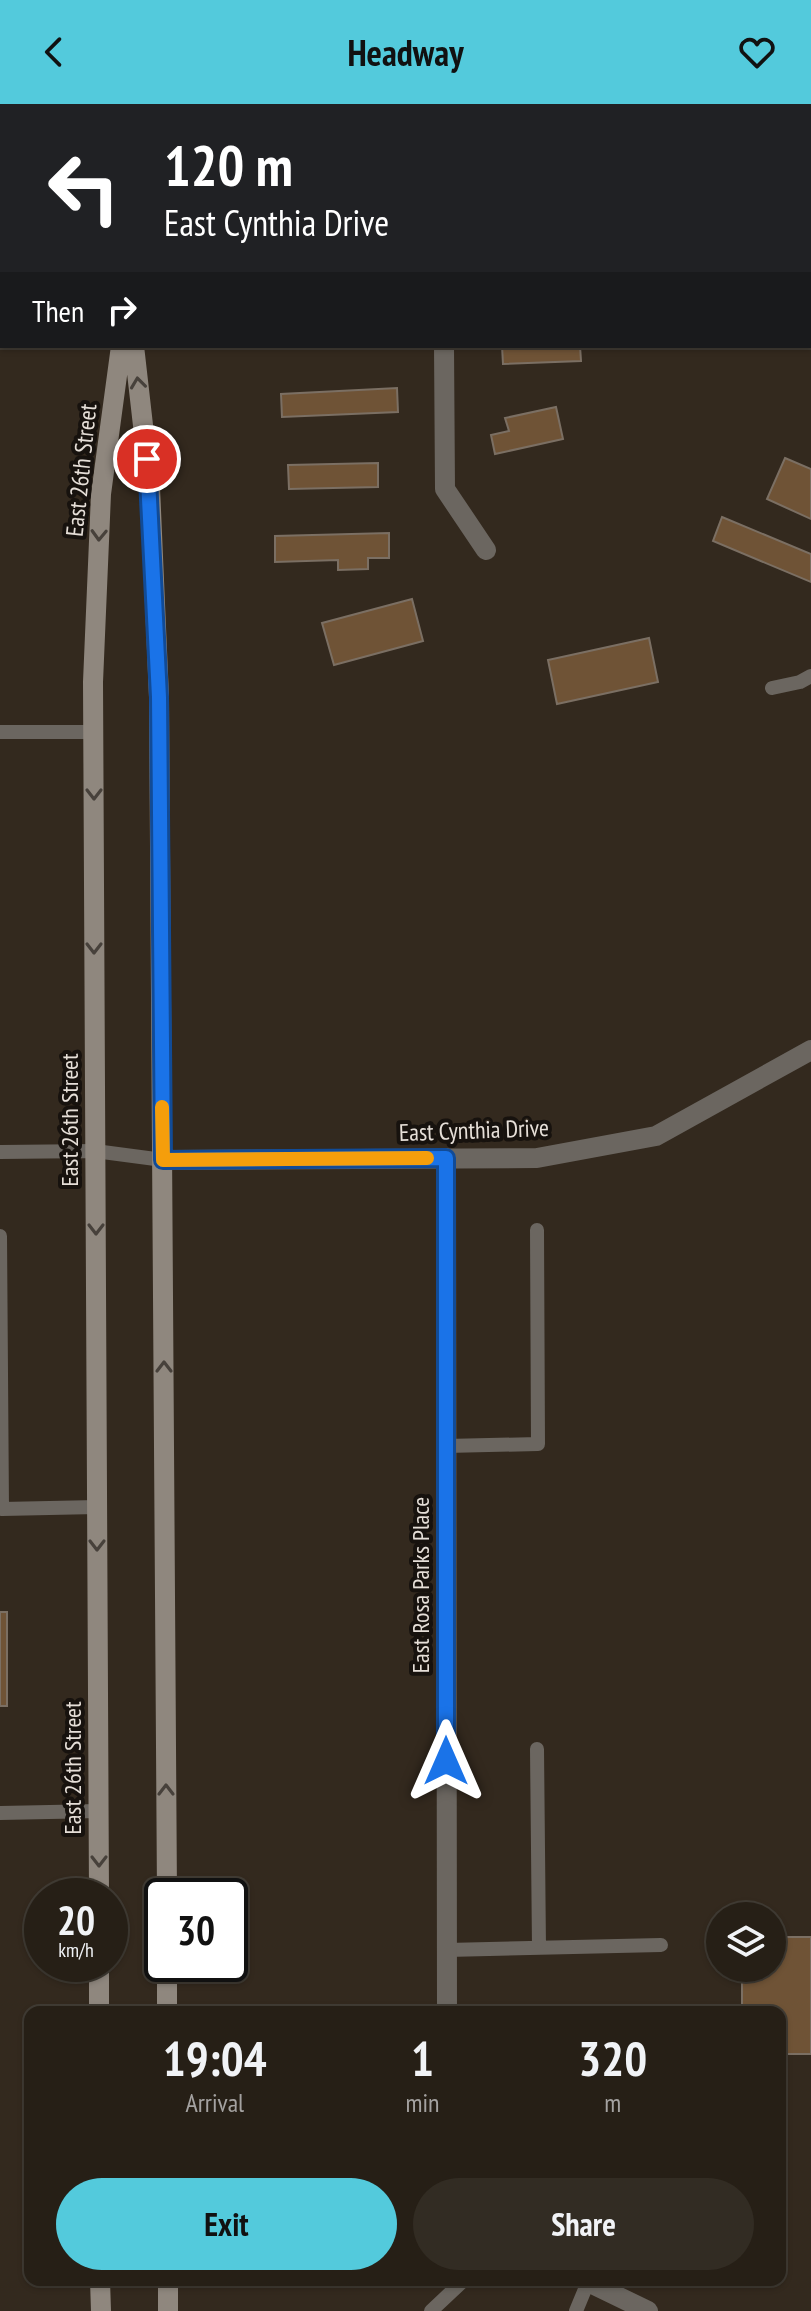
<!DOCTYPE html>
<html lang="en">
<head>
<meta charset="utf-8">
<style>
	body { margin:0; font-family:"PT Sans Narrow",sans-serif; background:#322c23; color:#f1f3f6; height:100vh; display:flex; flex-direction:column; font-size:30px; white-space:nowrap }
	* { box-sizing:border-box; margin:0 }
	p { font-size:26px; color:#a4a2a1 }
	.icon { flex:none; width:44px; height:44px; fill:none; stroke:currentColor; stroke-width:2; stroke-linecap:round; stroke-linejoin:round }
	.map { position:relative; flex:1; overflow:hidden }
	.panel { position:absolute; left:24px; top:1902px; width:762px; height:280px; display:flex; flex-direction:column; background:#261f16; border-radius:16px; box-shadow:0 2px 6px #0004,0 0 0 2px #423d35 }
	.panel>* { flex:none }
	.hud { position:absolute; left:0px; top:0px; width:812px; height:244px; box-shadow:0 2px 6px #0004,0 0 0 2px #423d35; background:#202124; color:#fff; overflow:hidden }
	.tools { position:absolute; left:706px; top:1798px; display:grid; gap:16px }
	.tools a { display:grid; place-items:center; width:80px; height:80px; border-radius:50%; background:#261f16; box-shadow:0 2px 6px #0004,0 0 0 2px #423d35; font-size:40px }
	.speed { position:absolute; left:24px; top:1774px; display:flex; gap:16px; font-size:40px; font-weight:700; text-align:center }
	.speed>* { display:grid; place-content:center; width:104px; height:104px; border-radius:50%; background:#261f16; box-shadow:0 2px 6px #0004,0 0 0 2px #423d35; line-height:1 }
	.speed small { font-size:20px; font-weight:400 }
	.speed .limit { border:4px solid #111; border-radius:12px; background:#fff; color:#111 }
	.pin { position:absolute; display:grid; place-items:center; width:68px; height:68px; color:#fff; margin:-34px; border:4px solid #fff; border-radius:50%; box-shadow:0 2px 8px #0007 }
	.me { position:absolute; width:88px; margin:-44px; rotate:0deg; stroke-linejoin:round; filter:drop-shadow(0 0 6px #0008) }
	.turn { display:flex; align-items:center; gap:28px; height:168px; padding:0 32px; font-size:36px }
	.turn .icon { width:104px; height:104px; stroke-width:2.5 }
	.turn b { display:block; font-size:56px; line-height:68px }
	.then { display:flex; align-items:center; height:76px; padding:0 32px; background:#0003; gap:16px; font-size:30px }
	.eta { display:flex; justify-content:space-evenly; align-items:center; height:136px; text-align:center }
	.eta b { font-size:48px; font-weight:600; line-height:56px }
	.primary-button { display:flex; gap:16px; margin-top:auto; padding:16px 32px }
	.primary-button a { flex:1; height:92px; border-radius:48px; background:#53cadc; color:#111; font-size:32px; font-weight:600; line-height:92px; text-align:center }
	.primary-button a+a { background:#322c23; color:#f1f3f6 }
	header { display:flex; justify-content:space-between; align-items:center; height:104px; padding:0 32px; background:#53cadc; color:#111; font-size:36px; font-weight:600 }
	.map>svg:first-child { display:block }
	.building { fill:#6f5336; stroke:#7b6f63; stroke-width:2 }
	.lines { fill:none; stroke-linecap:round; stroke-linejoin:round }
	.service { stroke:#6b6660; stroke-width:14 }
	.minor { stroke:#6b6660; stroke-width:20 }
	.secondary { stroke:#8f877e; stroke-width:20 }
	.oneway { stroke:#47413b }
	.route-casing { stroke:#114b97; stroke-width:20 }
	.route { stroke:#1a73e8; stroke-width:14 }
	.slow { stroke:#f59e0b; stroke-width:14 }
	.labels { text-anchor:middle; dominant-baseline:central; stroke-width:8; stroke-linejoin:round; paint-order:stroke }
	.street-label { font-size:24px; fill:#e6dfd8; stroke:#17120e }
</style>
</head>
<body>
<header><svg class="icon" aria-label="back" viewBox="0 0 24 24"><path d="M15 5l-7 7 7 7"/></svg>Headway<svg class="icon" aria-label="heart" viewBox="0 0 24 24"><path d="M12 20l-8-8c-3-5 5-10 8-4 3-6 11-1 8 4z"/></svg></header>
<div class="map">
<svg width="811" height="2207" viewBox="0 0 811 2207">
	<rect width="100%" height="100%" fill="#33291e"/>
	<!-- building -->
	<path class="building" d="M283,0H374V2H283Z
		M502,242H580L581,257L503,260Z
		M397,284L398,308L282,313L281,290Z
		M556,303L563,335L495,350L491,331L509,327L505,314Z
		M785,354L811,365V415L767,395Z
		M378,359V383L289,385L288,361Z
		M722,413L811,450V478L713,437Z
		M389,429V454H368V465L338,466V456L275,458V432Z
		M412,495L423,537L334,561L322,519Z
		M649,534L658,578L557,600L548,556Z
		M0,1508H7V1602H0Z
		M772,1833H811V1950H780V1908H742V1864H772Z"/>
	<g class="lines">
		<!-- service -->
		<path class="service" d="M1,0L2,88
			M772,584L800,578L811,572
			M0,628H94
			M0,1048L95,1047L163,1056
			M0,1132L2,1405L97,1403
			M446,1342L538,1340L537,1126
			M537,1645L539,1844
			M0,1709L99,1707
			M447,1846L661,1841
			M431,2207L464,2176
			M576,2207L588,2178"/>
		<!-- minor -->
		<path class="minor" d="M584,0L586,2
			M443,2L444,0
			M810,96H811
			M0,195H2
			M444,242L445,385L486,446
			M446,1054L447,1908
			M163,1056L537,1054L656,1032L811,946
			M584,2176L648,2207"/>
		<!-- secondary -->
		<path class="secondary" d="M127,0V2
			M134,242L150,383L159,593L167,1792
			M99,1792L93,578L101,390L121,242
			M99,1860V1908
			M167,1860V1908
			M100,2176L101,2207
			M168,2176V2207"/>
	</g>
	<!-- one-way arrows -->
	<defs><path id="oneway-chevron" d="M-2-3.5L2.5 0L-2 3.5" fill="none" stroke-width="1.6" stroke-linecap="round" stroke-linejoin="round" transform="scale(2)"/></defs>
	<g class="oneway">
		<use href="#oneway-chevron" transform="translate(138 279) rotate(-97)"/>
		<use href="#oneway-chevron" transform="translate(99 431) rotate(92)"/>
		<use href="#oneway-chevron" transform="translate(94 690) rotate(90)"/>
		<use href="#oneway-chevron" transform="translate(94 844) rotate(90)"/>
		<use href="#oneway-chevron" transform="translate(96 1125) rotate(90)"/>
		<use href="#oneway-chevron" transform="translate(164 1263) rotate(-90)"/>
		<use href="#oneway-chevron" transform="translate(97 1441) rotate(90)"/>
		<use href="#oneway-chevron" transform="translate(166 1686) rotate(-90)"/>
		<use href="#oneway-chevron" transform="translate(99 1757) rotate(90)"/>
	</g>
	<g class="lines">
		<defs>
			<path id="route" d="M147,355L159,593L163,1056L446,1054V1657"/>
		</defs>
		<!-- route casing -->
		<use href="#route" class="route-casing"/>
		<!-- route -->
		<use href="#route" class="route"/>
		<!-- slow -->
		<path class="slow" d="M162,1003L163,1056L427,1054"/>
	</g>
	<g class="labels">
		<!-- street labels -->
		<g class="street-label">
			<text transform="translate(81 366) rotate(-84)">East 26th Street</text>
			<text transform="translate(69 1016) rotate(-90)">East 26th Street</text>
			<text transform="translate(474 1026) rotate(-2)">East Cynthia Drive</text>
			<text transform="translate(420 1481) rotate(-90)">East Rosa Parks Place</text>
			<text transform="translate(72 1664) rotate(-90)">East 26th Street</text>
		</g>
	</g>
</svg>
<div class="tools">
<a><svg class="icon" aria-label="layers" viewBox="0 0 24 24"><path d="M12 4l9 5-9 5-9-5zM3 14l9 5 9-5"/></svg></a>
</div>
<div class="speed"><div>20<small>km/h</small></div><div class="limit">30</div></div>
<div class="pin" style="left:147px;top:355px;background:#d93025"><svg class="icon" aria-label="arrive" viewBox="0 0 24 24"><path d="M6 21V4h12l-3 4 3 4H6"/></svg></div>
<svg class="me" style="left:446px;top:1657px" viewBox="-20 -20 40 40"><path d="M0-17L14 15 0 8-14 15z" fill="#1a73e8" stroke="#fff" stroke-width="4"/></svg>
<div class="hud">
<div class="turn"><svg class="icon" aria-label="left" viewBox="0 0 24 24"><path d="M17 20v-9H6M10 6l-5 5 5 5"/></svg><div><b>120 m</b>East Cynthia Drive</div></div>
<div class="then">Then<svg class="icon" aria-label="right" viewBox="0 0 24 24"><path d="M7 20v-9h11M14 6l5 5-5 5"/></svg></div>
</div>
<section class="panel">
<div class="eta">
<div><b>19:04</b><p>Arrival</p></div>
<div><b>1</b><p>min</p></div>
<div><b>320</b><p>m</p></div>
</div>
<div class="primary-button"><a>Exit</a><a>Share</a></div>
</section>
</div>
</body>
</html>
